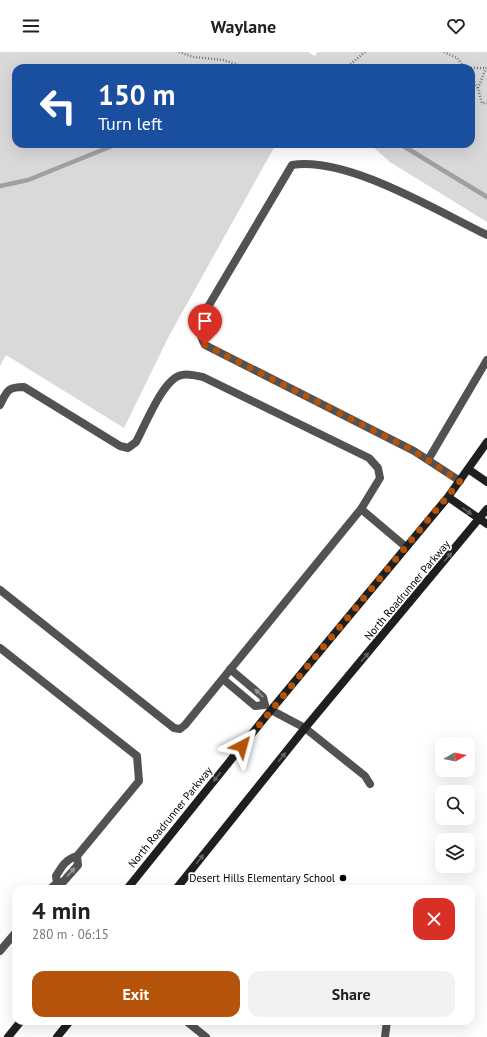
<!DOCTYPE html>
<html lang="en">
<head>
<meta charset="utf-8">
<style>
	body { margin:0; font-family:"PT Sans",sans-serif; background:#f2f2f2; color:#202124; height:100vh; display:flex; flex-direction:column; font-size:15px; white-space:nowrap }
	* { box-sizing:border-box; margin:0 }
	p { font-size:13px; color:#757577 }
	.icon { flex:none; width:22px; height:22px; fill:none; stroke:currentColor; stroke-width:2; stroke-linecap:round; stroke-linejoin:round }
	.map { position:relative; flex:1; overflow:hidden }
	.panel { position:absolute; left:12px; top:833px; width:463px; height:140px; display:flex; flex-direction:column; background:#fff; border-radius:12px; box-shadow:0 4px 16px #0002 }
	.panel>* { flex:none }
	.banner { position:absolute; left:12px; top:12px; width:463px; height:84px; border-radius:12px; box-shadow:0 4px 16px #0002; background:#1a4fa0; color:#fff; overflow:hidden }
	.needle { width:26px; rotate:80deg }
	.fabs { position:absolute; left:435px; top:685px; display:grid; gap:8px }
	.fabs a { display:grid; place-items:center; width:40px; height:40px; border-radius:8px; background:#fff; box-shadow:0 4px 16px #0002; font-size:20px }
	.pin { position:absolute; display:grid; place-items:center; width:34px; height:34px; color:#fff; margin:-41px -17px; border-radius:50% 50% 50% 0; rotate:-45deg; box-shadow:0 0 4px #0007 }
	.pin .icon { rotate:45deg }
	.me { position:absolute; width:44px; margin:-22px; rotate:39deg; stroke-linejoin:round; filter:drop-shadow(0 0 3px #0008) }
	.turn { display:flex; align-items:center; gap:14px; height:84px; padding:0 20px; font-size:18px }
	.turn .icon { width:52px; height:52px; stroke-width:2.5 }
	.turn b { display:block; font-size:28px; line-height:34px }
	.round { display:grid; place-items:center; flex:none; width:42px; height:42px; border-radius:12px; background:#f2f2f2 }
	.headline { display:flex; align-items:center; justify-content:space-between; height:68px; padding:0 20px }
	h1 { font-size:24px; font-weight:800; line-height:30px }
	.button { display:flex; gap:8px; margin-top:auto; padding:8px 20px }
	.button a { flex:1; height:46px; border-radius:12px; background:#b45309; color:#fff; font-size:16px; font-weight:800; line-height:46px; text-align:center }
	.button a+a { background:#f2f2f2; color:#202124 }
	header { display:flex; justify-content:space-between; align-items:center; height:52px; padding:0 20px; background:#fff; font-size:18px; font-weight:800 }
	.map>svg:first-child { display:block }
	.green { fill:#d9d9d9 }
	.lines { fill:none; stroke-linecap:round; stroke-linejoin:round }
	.stream { stroke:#a0a0a0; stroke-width:4.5 }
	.path { stroke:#747474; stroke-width:2.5; stroke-dasharray:1 2; stroke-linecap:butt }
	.lane { stroke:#525252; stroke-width:8 }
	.street { stroke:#525252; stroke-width:8 }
	.secondary { stroke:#1f1f1f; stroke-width:8 }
	.oneway { fill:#626262 }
	.oneway2 { fill:#979797 }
	.route { stroke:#b45309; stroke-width:7; stroke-dasharray:0 12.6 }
	.poi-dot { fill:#000; stroke:#fff; stroke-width:1.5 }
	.labels { text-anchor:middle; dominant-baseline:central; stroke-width:3.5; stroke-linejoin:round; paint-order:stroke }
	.street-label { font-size:11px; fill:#000; stroke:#fff }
	.poi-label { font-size:11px; fill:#000; stroke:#fff; text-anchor:end }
</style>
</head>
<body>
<header><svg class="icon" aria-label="menu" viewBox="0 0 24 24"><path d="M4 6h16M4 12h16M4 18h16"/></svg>Waylane<svg class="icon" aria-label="heart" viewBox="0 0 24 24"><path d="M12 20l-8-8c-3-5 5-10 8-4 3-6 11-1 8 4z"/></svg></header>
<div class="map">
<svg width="487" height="985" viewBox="0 0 487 985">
	<rect width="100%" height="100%" fill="#fff"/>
	<!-- green -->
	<path class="green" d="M0,0H308L315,4L317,0H487V170L390,110L371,93L364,92H471V16H16V92H276L169,284L124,376L6,303L0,314Z"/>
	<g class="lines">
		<!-- stream -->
		<path class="stream" d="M400,92L487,145
			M0,134L28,128L117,92"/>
		<!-- path -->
		<path class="path" d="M179,0L193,5L223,8L248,16
			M444,0L457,6L465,16
			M346,16L365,0
			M471,16H486
			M471,25L478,37L482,51H487
			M478,36L487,14"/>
		<!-- lane -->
		<path class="lane" d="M428,408L487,308
			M460,429L414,399L205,293C199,283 200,276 202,265L292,113C347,104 437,159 487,183
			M0,596L137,704L139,729L77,804C66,807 62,814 56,824L57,831
			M271,658L305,676L365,724L370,732
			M50,837L57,831L63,830L78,813L77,804
			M0,899L16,880
			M186,969L206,985
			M385,985L387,969"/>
		<!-- street -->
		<path class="street" d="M0,353C7,339 7,335 24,335L120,394L128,396L136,390C145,374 163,326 182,323C188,321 197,324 203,325L369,406L378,416L380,426L361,457L406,495
			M0,538L174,676L180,677L185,673L361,457
			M223,627L255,654L265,653L263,645L230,617"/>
		<!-- secondary -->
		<path class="secondary" d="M468,417L487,430
			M448,445L487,472
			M127,837L271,658L448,445L487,390
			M176,837L305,676L487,457
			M8,985L21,969
			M57,985L70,969"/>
	</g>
	<!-- one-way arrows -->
	<defs><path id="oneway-solid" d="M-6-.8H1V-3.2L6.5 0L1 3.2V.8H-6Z"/></defs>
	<g class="oneway">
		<use href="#oneway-solid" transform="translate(467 459) rotate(35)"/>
		<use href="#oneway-solid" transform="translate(448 505) rotate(-50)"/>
		<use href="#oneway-solid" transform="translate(365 605) rotate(-50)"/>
		<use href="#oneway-solid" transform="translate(282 705) rotate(-51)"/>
		<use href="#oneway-solid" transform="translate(217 725) rotate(129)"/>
		<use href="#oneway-solid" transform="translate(200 807) rotate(-51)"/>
	</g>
	<g class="oneway2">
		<use href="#oneway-solid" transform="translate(259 641) rotate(-136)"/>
		<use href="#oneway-solid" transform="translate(71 820) rotate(-48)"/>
	</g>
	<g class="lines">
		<!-- route -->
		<path class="route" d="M205,293L414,399L460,429L242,694"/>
	</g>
	<!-- markers -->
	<circle class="poi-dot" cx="343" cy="826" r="4"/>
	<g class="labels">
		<!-- street labels -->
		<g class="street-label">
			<text transform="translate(407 538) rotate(-50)">North Roadrunner Parkway</text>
			<text transform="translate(170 765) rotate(-51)">North Roadrunner Parkway</text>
		</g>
		<!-- poi labels -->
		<g class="poi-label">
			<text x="335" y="826">Desert Hills Elementary School</text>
		</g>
	</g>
</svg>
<div class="fabs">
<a><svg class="needle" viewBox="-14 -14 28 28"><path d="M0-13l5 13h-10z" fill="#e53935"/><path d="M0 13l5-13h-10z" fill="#757577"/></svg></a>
<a><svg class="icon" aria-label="search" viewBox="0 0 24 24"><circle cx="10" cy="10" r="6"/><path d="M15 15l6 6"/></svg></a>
<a><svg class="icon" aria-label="layers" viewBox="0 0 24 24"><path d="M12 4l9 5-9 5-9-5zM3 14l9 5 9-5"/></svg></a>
</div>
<div class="pin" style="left:205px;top:293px;background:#d93025"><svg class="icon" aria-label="arrive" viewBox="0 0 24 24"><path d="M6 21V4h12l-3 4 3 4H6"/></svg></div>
<svg class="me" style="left:242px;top:694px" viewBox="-20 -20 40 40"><path d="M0-17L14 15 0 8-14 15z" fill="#b45309" stroke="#fff" stroke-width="4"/></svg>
<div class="banner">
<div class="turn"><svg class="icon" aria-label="left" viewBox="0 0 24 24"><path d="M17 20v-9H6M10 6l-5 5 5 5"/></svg><div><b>150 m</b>Turn left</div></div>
</div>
<section class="panel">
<div class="headline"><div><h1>4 min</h1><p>280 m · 06:15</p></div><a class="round" style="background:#d93025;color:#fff"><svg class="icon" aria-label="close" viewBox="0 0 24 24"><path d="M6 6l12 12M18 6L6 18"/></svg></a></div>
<div class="button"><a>Exit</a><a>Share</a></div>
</section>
</div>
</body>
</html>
